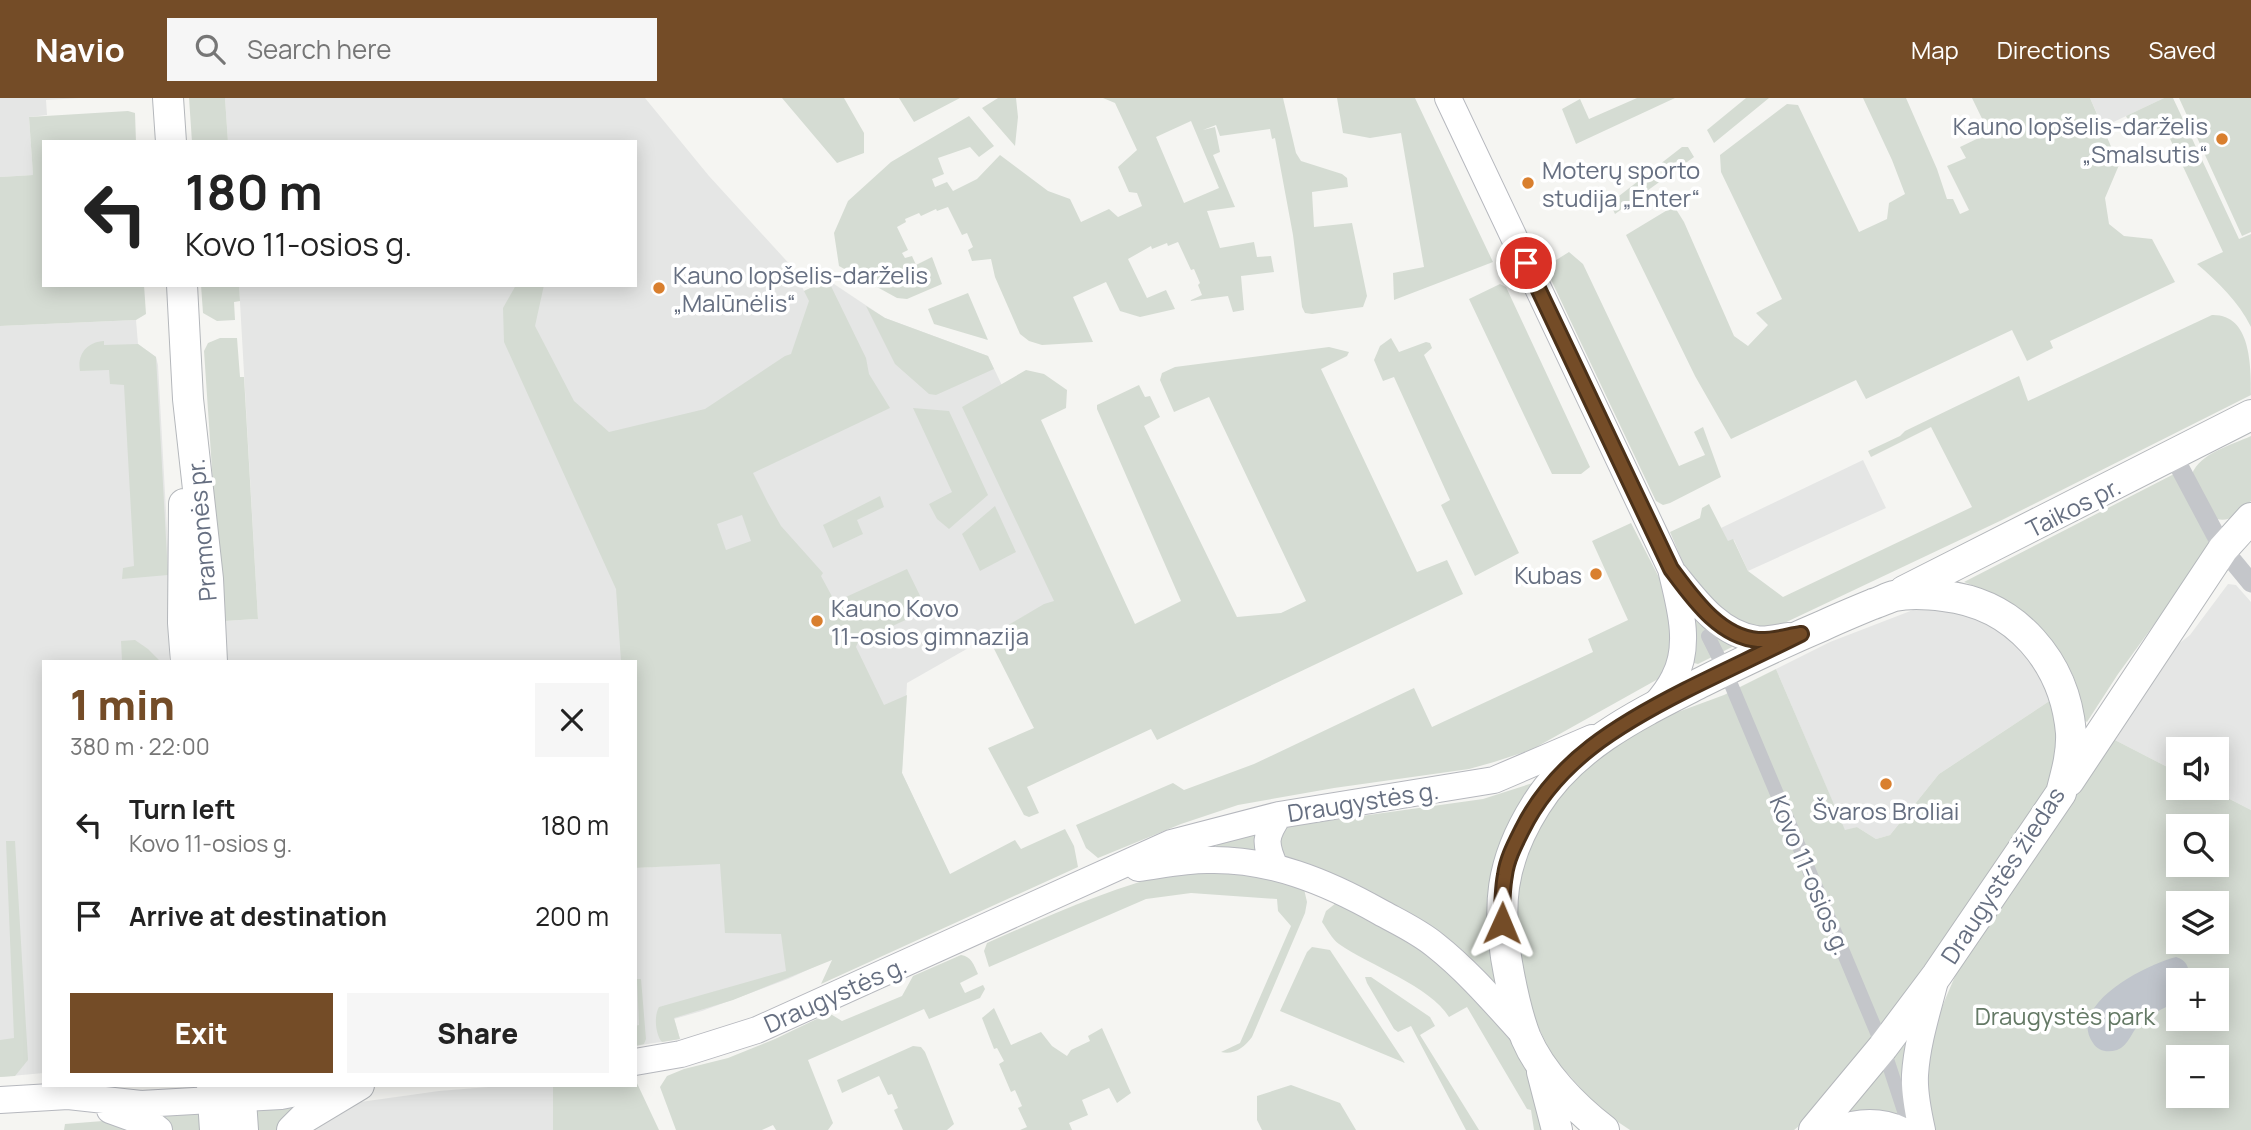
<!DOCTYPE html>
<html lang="en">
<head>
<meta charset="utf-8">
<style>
	body { margin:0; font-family:Manrope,sans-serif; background:#f6f6f6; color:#222; height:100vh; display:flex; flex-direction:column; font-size:26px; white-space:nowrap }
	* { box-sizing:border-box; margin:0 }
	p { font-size:23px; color:#767676 }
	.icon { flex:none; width:38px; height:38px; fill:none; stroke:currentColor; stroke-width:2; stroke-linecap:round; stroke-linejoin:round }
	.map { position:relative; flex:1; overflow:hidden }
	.side { position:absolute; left:42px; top:562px; width:595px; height:427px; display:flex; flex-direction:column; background:#fff; border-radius:0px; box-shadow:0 4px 18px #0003 }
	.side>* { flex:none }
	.top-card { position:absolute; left:42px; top:42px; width:595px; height:147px; border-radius:0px; box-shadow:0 4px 18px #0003; background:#fff; color:#222; overflow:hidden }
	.buttons { position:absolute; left:2166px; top:639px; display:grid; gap:14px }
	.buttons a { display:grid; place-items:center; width:63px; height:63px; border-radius:0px; background:#fff; box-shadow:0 4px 18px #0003; font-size:35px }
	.pin { position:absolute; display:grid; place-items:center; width:60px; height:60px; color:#fff; margin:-30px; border:4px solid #fff; border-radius:50%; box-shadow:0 2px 7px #0007 }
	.me { position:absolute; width:77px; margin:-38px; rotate:1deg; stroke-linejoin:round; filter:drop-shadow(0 0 5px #0008) }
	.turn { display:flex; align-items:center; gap:24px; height:147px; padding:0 28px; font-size:32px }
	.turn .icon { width:91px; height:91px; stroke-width:2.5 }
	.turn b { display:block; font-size:49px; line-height:60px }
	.round { display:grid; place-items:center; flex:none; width:74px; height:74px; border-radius:0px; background:#f6f6f6 }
	.summary { display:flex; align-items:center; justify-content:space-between; height:119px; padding:0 28px }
	h1 { font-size:42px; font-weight:800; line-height:52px; color:#744c27 }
	.action { display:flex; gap:14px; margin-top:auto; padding:14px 28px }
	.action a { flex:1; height:80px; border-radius:0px; background:#744c27; color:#fff; font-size:28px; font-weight:800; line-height:80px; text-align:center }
	.action a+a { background:#f6f6f6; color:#222 }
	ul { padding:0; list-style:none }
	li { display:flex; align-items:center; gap:21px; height:91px; padding:0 28px }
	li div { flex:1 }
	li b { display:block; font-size:26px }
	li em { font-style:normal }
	header { display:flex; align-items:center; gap:42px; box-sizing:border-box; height:98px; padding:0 35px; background:#744c27; color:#fff }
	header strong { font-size:33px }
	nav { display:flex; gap:38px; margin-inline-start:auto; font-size:24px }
	.search { width:490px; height:63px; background:#f6f6f6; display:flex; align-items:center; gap:18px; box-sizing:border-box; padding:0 24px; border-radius:0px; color:#767676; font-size:26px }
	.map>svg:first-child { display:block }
	.built { fill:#e5e6e5 }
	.green { fill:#d5dcd3; fill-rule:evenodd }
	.water { fill:#c0c5cc }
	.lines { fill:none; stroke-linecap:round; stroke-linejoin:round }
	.secondary-casing { stroke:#b6b8be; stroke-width:28 }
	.primary-casing { stroke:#b4b7bb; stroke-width:32 }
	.pedestrian { stroke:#c4c6ca; stroke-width:14 }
	.minor { stroke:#c4c6ca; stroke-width:19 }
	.secondary { stroke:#fff; stroke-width:26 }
	.primary { stroke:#fff; stroke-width:30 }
	.route-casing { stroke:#4b3119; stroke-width:18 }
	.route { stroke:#744c27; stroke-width:12 }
	.poi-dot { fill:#d97f2e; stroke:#fff; stroke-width:2.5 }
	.labels { text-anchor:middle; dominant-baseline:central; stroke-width:7; stroke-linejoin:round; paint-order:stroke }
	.poi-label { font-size:24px; fill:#666f81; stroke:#fff; text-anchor:start }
	.street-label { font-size:24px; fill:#666f81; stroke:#fff }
	.park-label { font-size:24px; fill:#647965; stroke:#fff }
</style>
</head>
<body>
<header>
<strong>Navio</strong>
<div class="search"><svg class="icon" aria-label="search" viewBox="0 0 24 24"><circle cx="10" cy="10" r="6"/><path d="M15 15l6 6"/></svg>Search here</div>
<nav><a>Map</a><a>Directions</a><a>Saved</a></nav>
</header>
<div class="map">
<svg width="2251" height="1032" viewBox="0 0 2251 1032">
	<rect width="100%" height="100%" fill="#f5f5f2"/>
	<!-- built -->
	<path class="built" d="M0,0H81L46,2L47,17L29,19L33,77L0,79Z
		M225,0H645L709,78L794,171L804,193L828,182L885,220L988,258L1100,493L1044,507L907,585L902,675L961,801L788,881L702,913L674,921L680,941L635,948V770L720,765L635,564H223L222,549L225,523L258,521L239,187H635V44H228Z
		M2090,0H2164L2103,29Z
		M136,222L138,246L156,259L158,267L169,468V563L44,564V975L0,979V228Z
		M1863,362L1886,410L1748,473L1734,442L1728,444L1721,430Z
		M2228,486L2236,487L2251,504V712L2208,690H2217V651H2179V675L2113,641L2172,551L2190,537Z
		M1954,510L1981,516L2015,541L2054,600L1939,676L1890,737L1876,741L1857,729L1845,733L1776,571L1830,544L1913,512Z
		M512,987H553V1032H304L346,1006L439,993Z"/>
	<!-- green -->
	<path class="green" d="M189,0H225L228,44H192Z
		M782,0H844L864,35V55L837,65Z
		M899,0H960L914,24Z
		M998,0H1016L1018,19L1015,48L982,10Z
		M1103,0H1283L1296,55L1301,63L1342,76L1347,80L1348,89L1312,94L1314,129L1352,125L1367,198L1363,209L1312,216L1305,215L1302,209L1293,137L1275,40L1272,41L1270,31L1220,38L1216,27L1203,32L1215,29L1220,54L1213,57L1235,109L1207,113L1220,150L1254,144L1257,159L1271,158L1274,174L1241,178L1244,212L1233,214L1228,198L1189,203L1202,197L1198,187L1200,185L1194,171L1191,172L1178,144L1168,148L1167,145L1152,151L1151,148L1128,161L1147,200L1166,192L1175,211L1140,219L1120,213L1106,184L1073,199L1093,244L1042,247L1029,243L1020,236L995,179L991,161L972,163L968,152L973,149L967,135L962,137L948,109L937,113L936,111L921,118L919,115L905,121L906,124L897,129L908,152L902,155L905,160L912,158L916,167L932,159L942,186L907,201L897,200L839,168L834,135L848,103L891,64L969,18L994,48L979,59L970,49L938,60L944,76L932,81L935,89L947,84L953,93L977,81L1000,57L1048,93L1070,101L1081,124L1109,111L1118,119L1142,108L1137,95L1129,94L1118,69L1137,52L1115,5ZM1191,23L1219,90L1184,105L1156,39Z
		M1337,0H1415L1493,164L1394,202L1393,175L1424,169L1401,35L1370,40L1343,35Z
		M1637,0H1675L1576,46L1562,11L1580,1L1589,21Z
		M1746,0H1769L1714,45L1707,32Z
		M1863,0H1906L1937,71L1947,101H1953L1960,116L1969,112L1947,68L1966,60L1960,49L1989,35L1972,0H2090L2119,67L2105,100L2109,126L2124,138L2152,141L2175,184L2050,243L2053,250L2027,263L2012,232L1866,301L1856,282L1731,341L1695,278L1626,137L1674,108L1684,124L1734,238L1748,248L1768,227L1756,215L1782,201L1721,74L1720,57L1787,6L1798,7L1859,134L1887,121L1889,105L1905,96L1892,62Z
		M2164,0H2173L2239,141L2251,136V229C2238,203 2219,185 2197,166L2223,154L2164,28L2137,40L2126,18Z
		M2179,0H2251V134L2242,138Z
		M128,13L135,15L136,44H44V187H144L146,216L136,222L0,228V79L33,77L29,19Z
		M1682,49H1688L1694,59L1615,116L1610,105Z
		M1569,154L1583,166L1679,368L1705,357L1694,334L1703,329L1721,379L1670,405L1663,407L1656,403L1545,169Z
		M828,182L866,260L869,276L890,310L753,375L768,405L781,428L823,475L821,478L835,504L907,471L927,512L858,544L856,549L884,607L907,597L902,675L950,776L1015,742L1021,751L1065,731L1074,748L1078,769L821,886L832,862L733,902L674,920L680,941L662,944C655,936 654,917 659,909L786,873L781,836L725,835L720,766L635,770V564L621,563L616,491L504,244L503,210L516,187H544L535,228L574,303L609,334L705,311L785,258L791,256L809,203L804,193ZM742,417L751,443L726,452L717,426Z
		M1500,186L1506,189L1590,369L1581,376H1552L1469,201Z
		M201,187H239L240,203L234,204L235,222L217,223L203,215Z
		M968,195L988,242L934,226L928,211Z
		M866,208L885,220L988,258L994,271L936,297L929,296L895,266Z
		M2212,217C2251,216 2251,267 2251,297L2002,422L1774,530L1766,532L1735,526L1692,486L1670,434L1700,420L1702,410L1709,406L1728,443L1733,441L1748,473L1783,499L1972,409L1931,329L1871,359L1868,353L1900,338L1905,333L2019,278L2028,303Z
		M220,240H237L240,279H244L258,521L225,523L222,519L204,253L208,245Z
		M1391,240L1399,254L1426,244L1430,245L1432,250L1424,257L1519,455L1475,478L1441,407L1450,402L1394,279L1383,283L1374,262L1380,248Z
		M104,243V247L138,246L156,259L168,477L122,481L123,470L134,468L124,287L110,286L109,272L80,273C77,256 87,244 104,243Z
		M1329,249L1349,254L1347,258L1321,271L1417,474L1447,462L1463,496L1157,642L1151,631L1027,689L1039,715L1029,719L1024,717L988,650L1034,630L988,539L1044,506L1054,503L962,309L1026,272L1044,276L1067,292L1066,310L1041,322L1135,526L1181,503L1097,311V307L1139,287L1145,299L1150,298L1160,319L1144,328L1237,519L1281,515L1306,503L1209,299L1174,314L1160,282L1162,275L1175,269Z
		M913,310L949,313L988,397L949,431L937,421L929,406L952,394Z
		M2251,338V403C2241,412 2232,425 2217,421L2192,376C2200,355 2232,347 2251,338Z
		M2174,376L2211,448L2118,576L2087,624L2084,622C2081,608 2079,593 2074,580C2053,531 2012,502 1964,484Z
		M880,398L884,409L857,422L863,436L833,450L823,427Z
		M995,408L1016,454L980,473L962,436Z
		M1631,425L1666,493L1675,528L1667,576L1531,652L1494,664L1469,671L1334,690L1238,707L1181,726L1098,760L1086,750L1076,727L1173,685L1184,692L1254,666L1414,590L1432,629L1593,554L1588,541L1628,522L1592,443Z
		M1691,507L1738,546L1698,566L1690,564Z
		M135,542L148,551L160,563H122L121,543Z
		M1776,571L1845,732L1857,729L1876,741L1890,737L1939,676L2054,600L2059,629L2051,694L1885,922L1805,1023L1794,1032H1630L1618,1024L1593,1004L1552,958L1531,913L1520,858L1517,800L1526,755L1541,727L1573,680L1615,647L1659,621L1724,597Z
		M2113,641L2179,675V690H2208L2251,712V1032H1934C1928,1012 1922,987 1925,966C1930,935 1944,904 1956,876ZM2179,728H2217V766H2179ZM2179,805H2217V844H2179ZM2179,882H2217V920H2179ZM2179,959H2217V998H2179Z
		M1539,683C1528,698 1513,715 1505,732C1482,781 1492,830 1499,881L1495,886L1456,847L1420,824L1277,757L1283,729L1483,701Z
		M1262,734L1263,757L1216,749L1217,746Z
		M6,743H15L28,962L15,978L0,979V942L14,940Z
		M1180,773L1269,777L1304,791L1307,804L1305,815L1252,939C1244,950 1234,957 1221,954L1240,945L1291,828L1278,813L1277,801L1191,795L1146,801L989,869L984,853L987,845C1051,817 1111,789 1180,773Z
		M1336,805L1427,853L1512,940L1528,967L1549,1032H1534L1531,1012L1527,1011L1467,909L1449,919C1430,888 1369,867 1339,846C1332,841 1327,831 1322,824L1326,813Z
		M1312,849L1330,852L1405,965L1280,913L1307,854Z
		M961,857C971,858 974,867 978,876L960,885L965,895L983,887L985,891L980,900L929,921L924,911L808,962L833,1025L828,1032H776L773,1027L762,1032H676L660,989L667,978L684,971L728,960L775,941L829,915L842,923L902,898L913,878Z
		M1365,879H1371L1430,919L1435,928L1420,937L1479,1032H1466L1411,928L1398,934L1394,931L1367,885Z
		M637,881H641L646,941L644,946L635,948V928L639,927Z
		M994,910L1011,947L1041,934L1052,948L1067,958L1071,952L1090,943L1088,938L1102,930L1131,995L1117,1005L1109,990L1082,1002L1088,1017L1069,1025L1072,1032H1020L1027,1029L1018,1010L1022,1008L1015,992L1011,994L999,966L1004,963L997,950L994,951L982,920Z
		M1907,944L1899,1020L1846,1016Z
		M913,948L921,949L925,954L954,1026L947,1032H903L894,1012L898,1010L892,996L888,997L879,978L842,995L837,982Z
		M635,981L659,1032H553V987H635Z
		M1291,987L1340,1005L1356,1032H1262L1257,1022V998Z
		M294,1007L296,1010L283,1032H253L256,1010Z
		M200,1013L205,1032H171L161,1016Z
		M103,1023L127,1025L143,1032H64L65,1026Z"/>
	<!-- water -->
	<path class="water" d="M2176,859C2187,862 2190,871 2189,882H2179V902C2167,910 2152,914 2141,924C2132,932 2129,948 2117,952C2107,955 2098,953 2093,945C2066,907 2147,866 2176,859Z"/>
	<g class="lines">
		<defs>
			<path id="secondary" d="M1448,0L1671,471C1679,505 1692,547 1674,580C1669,590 1662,599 1655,607
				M1675,477C1696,503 1720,536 1756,541C1766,543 1779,539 1789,538
				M1275,769C1264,745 1265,738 1279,717
				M1138,770C1161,767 1184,762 1207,762C1269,760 1327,784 1380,814C1398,824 1418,833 1435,847C1468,873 1496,906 1525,938
				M635,964L681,956L757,932L1171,745L1279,717L1494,682L1592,640
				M68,998L141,1006L281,998L338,987
				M0,1002L68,998L83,994
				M110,1012L154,1028L159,1032
				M1834,1032C1856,1024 1880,1022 1901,1032
				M1922,1032C1918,1014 1914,995 1915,977C1917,944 1928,911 1936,879"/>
			<path id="primary" d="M168,0L171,44
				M182,187L188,301L208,481L212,564
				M184,406L183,525L186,564
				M1904,493L2251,317
				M2069,683L2223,451L2251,420
				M1542,974L1557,1032
				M212,987L215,1032
				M240,987L243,1032
				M292,1032L304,1020L359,987
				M1604,1032C1574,1009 1541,975 1526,940C1518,920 1513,897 1509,876C1496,810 1500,764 1536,707C1574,646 1641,615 1702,584C1742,564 1782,545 1822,528C1839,520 1856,513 1873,506C1880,504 1887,500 1894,498C1909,495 1928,496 1944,498C2016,506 2065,564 2071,635C2072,656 2066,676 2061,695L1937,877L1883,949L1814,1032"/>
		</defs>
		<!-- secondary casing -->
		<use href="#secondary" class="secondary-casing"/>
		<!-- primary casing -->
		<use href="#primary" class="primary-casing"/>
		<!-- pedestrian -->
		<path class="pedestrian" d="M1708,538L1725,572L1883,949L1906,1019L1900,1031"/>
		<!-- minor -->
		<path class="minor" d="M2173,357L2223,451L2251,485"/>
		<!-- secondary -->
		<use href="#secondary" class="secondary"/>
		<!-- primary -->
		<use href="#primary" class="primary"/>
	</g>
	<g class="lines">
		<defs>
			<path id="route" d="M1502,825C1502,809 1502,793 1505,777C1507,761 1515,746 1522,732C1556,663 1619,626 1686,592C1724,573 1763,555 1801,536C1788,538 1772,543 1758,542C1719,539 1692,499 1671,471L1526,165"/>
		</defs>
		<!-- route casing -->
		<use href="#route" class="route-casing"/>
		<!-- route -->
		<use href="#route" class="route"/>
	</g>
	<!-- markers -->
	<g class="poi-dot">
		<circle cx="2222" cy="41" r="7"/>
		<circle cx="1528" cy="85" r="7"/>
		<circle cx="659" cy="190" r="7"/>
		<circle cx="1596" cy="476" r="7"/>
		<circle cx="817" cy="523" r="7"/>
		<circle cx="1886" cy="686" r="7"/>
	</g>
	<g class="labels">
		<!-- poi labels -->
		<g class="poi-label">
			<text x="2208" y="27" text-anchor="end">Kauno lopšelis-darželis<tspan x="2208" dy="28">„Smalsutis“</tspan></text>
			<text x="1542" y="71">Moterų sporto<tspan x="1542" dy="28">studija „Enter“</tspan></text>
			<text x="673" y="176">Kauno lopšelis-darželis<tspan x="673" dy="28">„Malūnėlis“</tspan></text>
			<text x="1582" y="476" text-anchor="end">Kubas</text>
			<text x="831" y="509">Kauno Kovo<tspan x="831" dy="28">11-osios gimnazija</tspan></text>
			<text x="1886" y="712" text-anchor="middle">Švaros Broliai</text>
		</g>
		<!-- street labels -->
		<g class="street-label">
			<text transform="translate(2073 409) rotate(-27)">Taikos pr.</text>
			<text transform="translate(201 432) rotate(-95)">Pramonės pr.</text>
			<text transform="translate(1363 703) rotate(-9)">Draugystės g.</text>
			<text transform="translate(1811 777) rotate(67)">Kovo 11-osios g.</text>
			<text transform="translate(2002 777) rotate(-57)">Draugystės žiedas</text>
			<text transform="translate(835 896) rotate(-24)">Draugystės g.</text>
		</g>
		<!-- park labels -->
		<g class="park-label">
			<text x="2065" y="917">Draugystės park</text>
		</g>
	</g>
</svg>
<div class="buttons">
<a><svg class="icon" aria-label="sound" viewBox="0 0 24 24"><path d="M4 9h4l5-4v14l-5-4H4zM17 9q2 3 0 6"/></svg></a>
<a><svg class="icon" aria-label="search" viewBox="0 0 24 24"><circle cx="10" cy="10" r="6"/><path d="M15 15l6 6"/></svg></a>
<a><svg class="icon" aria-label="layers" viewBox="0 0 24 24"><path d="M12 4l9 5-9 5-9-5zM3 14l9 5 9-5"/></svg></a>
<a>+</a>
<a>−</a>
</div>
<div class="pin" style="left:1526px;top:165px;background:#d93025"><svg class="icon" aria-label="arrive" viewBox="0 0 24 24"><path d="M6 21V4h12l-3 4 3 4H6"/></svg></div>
<svg class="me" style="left:1502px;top:825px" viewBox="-20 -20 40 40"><path d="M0-17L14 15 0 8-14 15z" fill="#744c27" stroke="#fff" stroke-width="4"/></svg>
<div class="top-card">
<div class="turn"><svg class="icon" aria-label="left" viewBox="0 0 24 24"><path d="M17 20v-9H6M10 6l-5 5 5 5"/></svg><div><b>180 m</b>Kovo 11-osios g.</div></div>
</div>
<section class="side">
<div class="summary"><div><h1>1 min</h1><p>380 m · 22:00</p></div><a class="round"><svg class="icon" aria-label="close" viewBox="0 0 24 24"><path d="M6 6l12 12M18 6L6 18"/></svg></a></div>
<ul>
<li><svg class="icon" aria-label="left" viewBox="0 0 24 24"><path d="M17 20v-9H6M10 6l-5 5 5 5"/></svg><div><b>Turn left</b><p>Kovo 11-osios g.</p></div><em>180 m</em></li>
<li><svg class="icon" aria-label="arrive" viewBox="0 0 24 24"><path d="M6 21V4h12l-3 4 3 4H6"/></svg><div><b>Arrive at destination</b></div><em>200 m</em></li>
</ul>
<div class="action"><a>Exit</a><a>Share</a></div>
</section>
</div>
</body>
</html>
